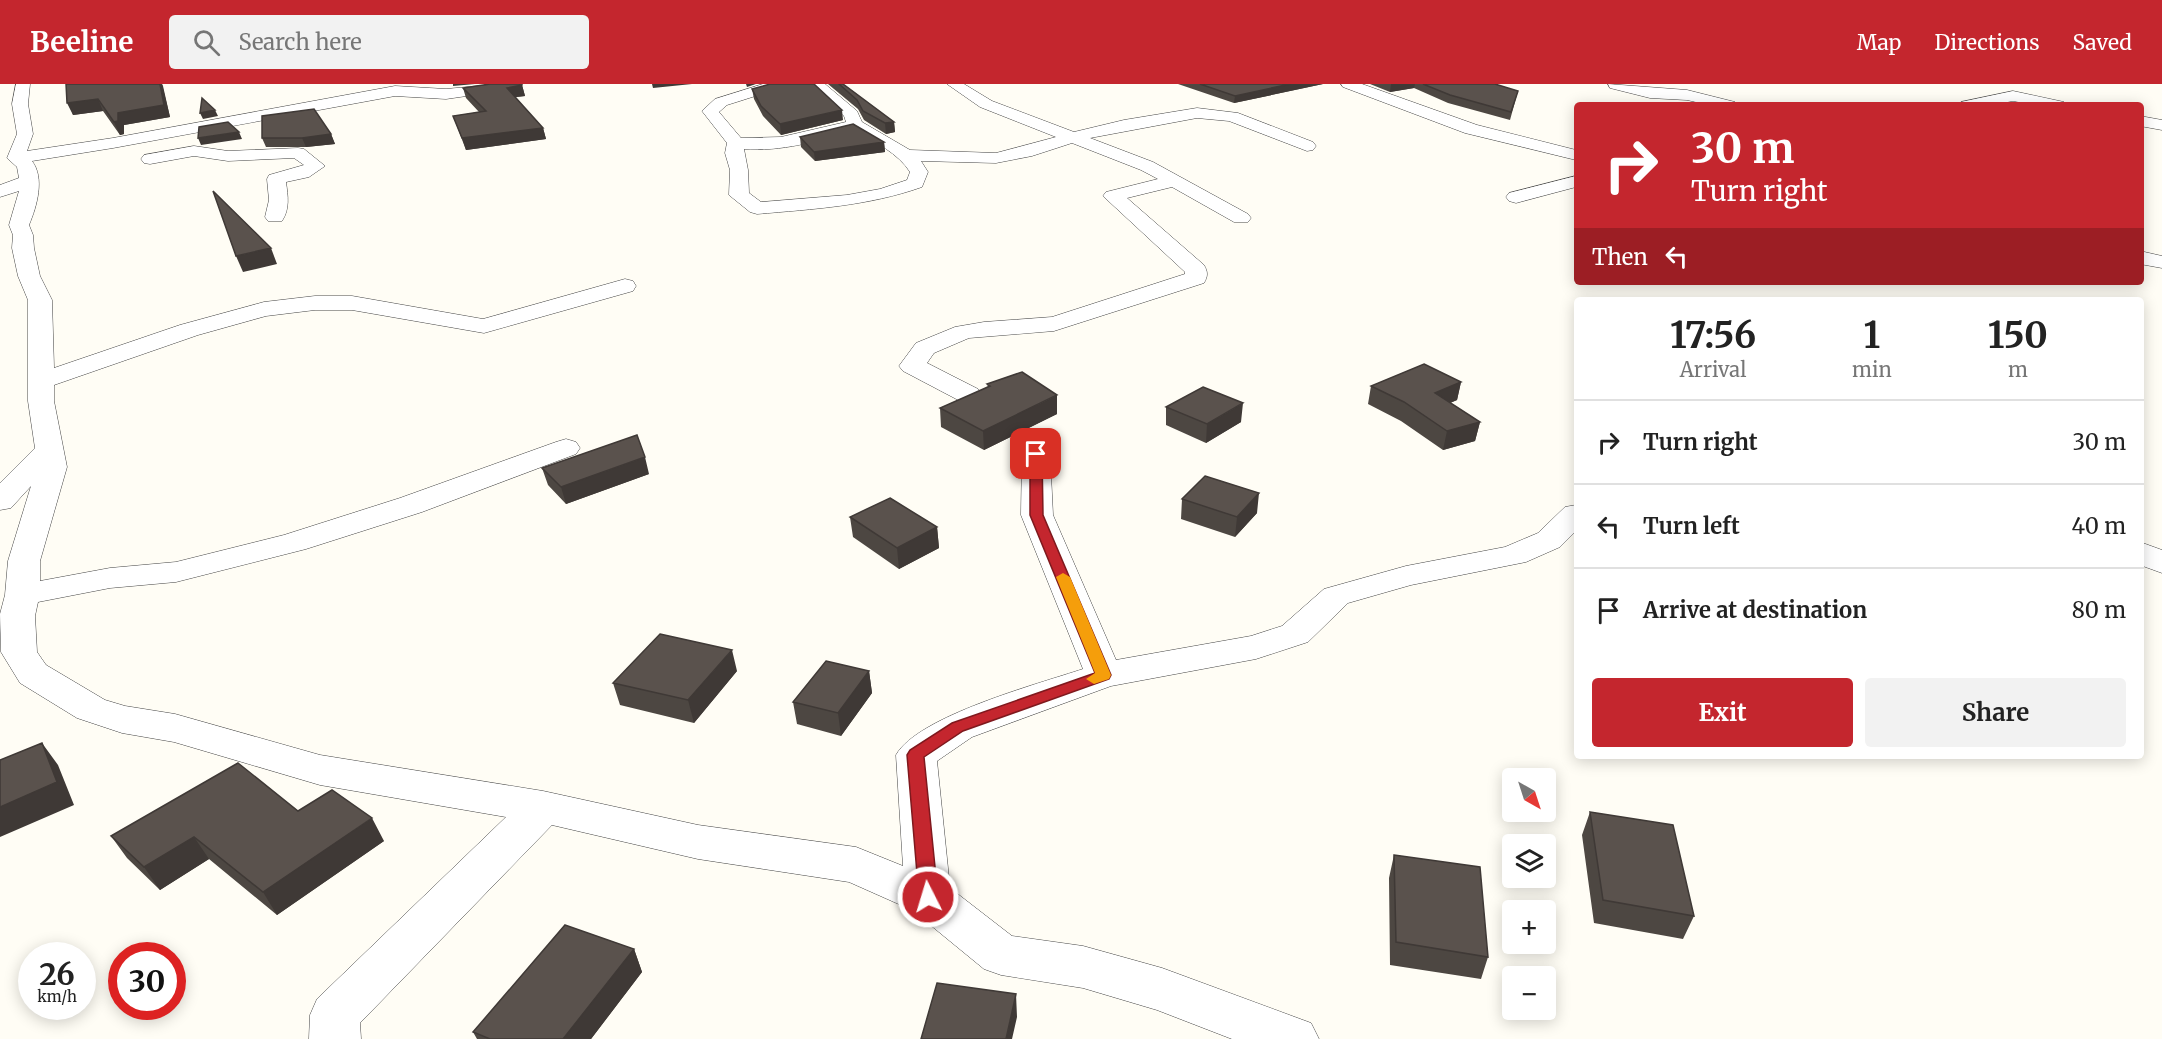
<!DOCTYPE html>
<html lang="en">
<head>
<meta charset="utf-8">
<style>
	body { margin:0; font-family:Merriweather,serif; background:#f2f2f2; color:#222; height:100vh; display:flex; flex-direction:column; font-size:22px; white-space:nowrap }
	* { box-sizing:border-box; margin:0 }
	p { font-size:20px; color:#767676 }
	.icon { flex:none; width:33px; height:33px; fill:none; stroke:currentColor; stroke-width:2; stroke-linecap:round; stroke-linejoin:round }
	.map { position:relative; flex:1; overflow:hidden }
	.drawer { position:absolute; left:1574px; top:213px; width:570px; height:462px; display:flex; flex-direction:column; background:#fff; border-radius:6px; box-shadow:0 3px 15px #0003 }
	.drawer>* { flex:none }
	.hud { position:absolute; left:1574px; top:18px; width:570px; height:183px; border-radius:6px; box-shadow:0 3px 15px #0003; background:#c4262e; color:#fff; overflow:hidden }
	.needle { width:39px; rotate:141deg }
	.controls { position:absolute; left:1502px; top:684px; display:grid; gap:12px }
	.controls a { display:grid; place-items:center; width:54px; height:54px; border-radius:6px; background:#fff; box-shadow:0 3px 15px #0003; font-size:30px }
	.speed { position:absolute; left:18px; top:858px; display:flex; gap:12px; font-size:30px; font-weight:700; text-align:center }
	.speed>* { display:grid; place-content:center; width:78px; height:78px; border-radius:50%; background:#fff; box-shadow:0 3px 15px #0003; line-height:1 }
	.speed small { font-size:15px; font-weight:400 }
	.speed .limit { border:9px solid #d22; background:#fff; color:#111 }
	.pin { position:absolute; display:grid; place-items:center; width:51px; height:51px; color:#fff; margin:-26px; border-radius:12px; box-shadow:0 3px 9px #0006 }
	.me { position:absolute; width:66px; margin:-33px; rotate:355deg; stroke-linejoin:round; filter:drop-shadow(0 0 4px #0008) }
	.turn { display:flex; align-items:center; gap:21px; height:126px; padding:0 18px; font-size:27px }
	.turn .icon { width:78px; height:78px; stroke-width:2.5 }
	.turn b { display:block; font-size:42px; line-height:51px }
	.then { display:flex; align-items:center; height:57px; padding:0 18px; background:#0003; gap:12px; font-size:22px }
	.eta { display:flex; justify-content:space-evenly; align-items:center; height:102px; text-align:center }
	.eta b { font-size:36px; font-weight:700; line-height:42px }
	.action { display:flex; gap:12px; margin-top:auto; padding:12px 18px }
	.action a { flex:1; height:69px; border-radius:6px; background:#c4262e; color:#fff; font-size:24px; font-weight:700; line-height:69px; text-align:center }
	.action a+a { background:#f2f2f2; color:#222 }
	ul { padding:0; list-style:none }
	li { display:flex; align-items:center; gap:18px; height:84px; padding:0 18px; border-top:2px solid #e0e0e0 }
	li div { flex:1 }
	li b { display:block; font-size:22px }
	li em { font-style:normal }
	header { display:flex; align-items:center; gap:36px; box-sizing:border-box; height:84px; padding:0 30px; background:#c4262e; color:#fff }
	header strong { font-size:28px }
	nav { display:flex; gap:33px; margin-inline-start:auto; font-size:21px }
	.search { width:420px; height:54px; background:#f2f2f2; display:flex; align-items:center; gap:15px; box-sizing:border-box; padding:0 21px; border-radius:6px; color:#767676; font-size:22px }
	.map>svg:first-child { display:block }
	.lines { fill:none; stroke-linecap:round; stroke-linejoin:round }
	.minor-casing { stroke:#444; stroke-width:1 }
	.minor { fill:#fff; fill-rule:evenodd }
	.wall { fill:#4d4742 }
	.shaded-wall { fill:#3f3936 }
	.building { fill:#5a524d; stroke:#3f3936; stroke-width:1.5 }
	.route { fill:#c4262e; stroke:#7f191e; stroke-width:1.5 }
	.slow { fill:#f59e0b }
</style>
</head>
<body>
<header>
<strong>Beeline</strong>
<div class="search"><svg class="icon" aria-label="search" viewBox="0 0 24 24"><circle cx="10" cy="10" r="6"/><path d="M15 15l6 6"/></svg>Search here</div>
<nav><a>Map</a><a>Directions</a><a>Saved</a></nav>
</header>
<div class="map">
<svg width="2162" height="955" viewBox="0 0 2162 955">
	<rect width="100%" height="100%" fill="#fffdf5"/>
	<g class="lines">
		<defs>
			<path id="minor" d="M16,0H30L28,20L33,50L27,67L113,54L395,2L446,5L499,0L502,3L494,8L446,15L395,12L113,64L32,77C45,94 37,122 29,141L33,151L34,164L40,192L52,216L54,284L180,241L264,218L315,212H352L483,235L625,195L633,197L636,202L633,207L484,249L352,226H315L266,232L198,251L54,301V317L67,383L40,477V497L110,484L176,478L284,451L400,414L556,358L566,355L576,358L580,364L576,370L422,428L306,465L176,498L110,504L38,518L35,532L37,568L46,581L105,616L125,622L175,630L320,671L543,707L698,741L856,763L903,782L896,671C918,632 1038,600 1083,585L1021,431L1022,370L1026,364L1036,361L1046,364L1050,370L1053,431L1116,576L1251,552L1282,542L1324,505L1406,482L1505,463L1538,449L1565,423L1576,421V447L1560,463L1526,478L1411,501L1348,519L1308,558L1256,575L1111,602L972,653L937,677L950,804L1012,852L1083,862L1162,884L1311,939L1319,955H1232L1157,926L1083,904L1001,891L984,885L912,826L849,798L698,775L552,741L360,939L361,955H309L310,931L317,915L506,733L320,701L174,658L122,649L77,634L20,599L1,568L0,530L5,511L8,477L31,402L11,424L0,426V399L35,364L28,317V216L18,192L12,164L13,151L9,141L19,107L0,113V101L19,94L17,83L7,74L17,50L12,20Z
				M763,0H786L784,3L727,21L719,28L741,54L781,53L846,38L844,32L809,0H825L857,27L862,38L910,66L996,69L1056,53L980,23L947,0H964L992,17L1074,48L1124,36L1197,24L1238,29L1313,58L1316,62L1313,66L1307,67L1229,37L1197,34L1090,54L1153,78L1248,130L1251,134L1248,138H1234L1172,103L1127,114L1204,181C1208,188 1208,192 1204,199L1054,247L969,254L934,269L927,279L978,305L982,311L978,317L969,319L960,317L903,287L899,282L916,259L955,243L984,238L1052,233L1185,190V188L1103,112L1106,108L1158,95L1141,86L1072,59L1032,72L996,79L921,77L928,88L922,103C868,122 814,125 757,130L750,128L729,111L730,86L725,69L727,59L702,27L715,15ZM854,47C873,56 899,70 910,88L907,96L880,105L847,111L761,118L749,109L748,86L744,65C781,68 818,57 854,47Z
				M1341,0H1362L1477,41L1576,66V76L1465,49L1343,3Z
				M1608,0L1687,6L1735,18L1737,21H1709L1687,16L1650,14L1610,4Z
				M2013,7L2064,18L2066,21H2035L2013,17L1991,21H1959L1961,18Z
				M2140,32L2162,36V46L2140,42Z
				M194,62L228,67L298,64L304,65L325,82L309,93L286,98C288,112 290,125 282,137H268L265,133L269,116L267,95L269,91L304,81L294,74L228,77L194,72L150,80L144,79L141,75L144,71Z
				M1576,92V103L1516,119L1509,117L1506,113L1509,109Z
				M2140,167L2162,172V184L2140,180Z
				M2140,458L2162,466V489L2140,481Z"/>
		</defs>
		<!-- minor casing -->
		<use href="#minor" class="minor-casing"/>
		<!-- minor -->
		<use href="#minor" class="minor"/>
	</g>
	<!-- wall -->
	<path class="wall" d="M66,0H162L170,33L124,41V50L120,51L103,27L73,31Z
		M828,0H843L894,38L895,48L886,50L864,36L858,25Z
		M1178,0H1323L1234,19Z
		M1370,0H1495L1518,7L1510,36L1448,19L1414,4L1390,8Z
		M522,1L525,12L515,13L543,44L546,55L466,66L453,32L479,28L466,14L463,4Z
		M752,5L843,36L781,51L763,32L754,15Z
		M331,50L335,60L306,63H266L262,54Z
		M800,53L884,58L885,68L815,77L801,63Z
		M1461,298L1457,316L1450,319L1480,338L1475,357L1443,366L1401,337L1368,320L1371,302Z
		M987,300L1057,330L984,366L941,343L940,324L988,303Z
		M1166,323L1241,338L1206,359L1166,341Z
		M542,384L649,390L566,420L548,401Z
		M1182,415L1257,429L1235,453L1181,435Z
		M850,433L937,443L939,464L899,485L853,453Z
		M737,587L694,639L620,621L613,599Z
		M869,587L872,609L841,652L797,640L793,618Z
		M298,727L384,757L277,831L209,775L160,806L127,774L111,752Z
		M1590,728L1694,832L1683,855L1594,839L1582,751Z
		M1394,771L1488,873L1481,895L1390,881L1389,794Z
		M634,865L642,888L591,955H477L473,948Z"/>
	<!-- shaded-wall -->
	<path class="shaded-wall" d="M160,0H162L163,2L170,33L124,41V50L120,51L114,38L118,29Z
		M453,0H475L453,2Z
		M652,0H692L653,4Z
		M746,0H756L747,3Z
		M1290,0H1323L1234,19L1235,12Z
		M1391,0H1415L1414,4L1390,8Z
		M522,1L525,12L509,14L507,4Z
		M98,15L103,27L73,31L67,19Z
		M215,26L218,32L203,35L200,29Z
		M842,26L843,36L781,51L780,40Z
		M894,38L895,48L886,50L885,39Z
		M543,44L546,55L466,66L462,54Z
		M239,48L242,55L201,61L198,54Z
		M331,50L335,60L306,63L302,54Z
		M884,58L885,68L815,77L814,68Z
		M271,164L277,180L243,188L236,172Z
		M1461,298L1457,316L1431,327L1435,309Z
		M1057,311V330L984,366L983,347Z
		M1243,319L1241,338L1206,359L1207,340Z
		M1480,338L1475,357L1443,366L1447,347Z
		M645,373L649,390L566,420L561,403Z
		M1259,409L1257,429L1235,453L1237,433Z
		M937,443L939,464L899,485L897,464Z
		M732,566L737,587L694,639L688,616Z
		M869,587L872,609L841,652L838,629Z
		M42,659L58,681L74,721L0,753V723Z
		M372,734L384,757L277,831L263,808Z
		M194,753L209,775L160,806L144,783Z
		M634,865L642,888L591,955H563Z
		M1016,910L1017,933L1012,955H1006Z"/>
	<!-- building -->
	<path class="building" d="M66,0H160L164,21L118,29V37L114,38L98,15L67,19Z
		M490,0H522V1L507,4L543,44L462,54L453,32L486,27L463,4Z
		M770,0H814L842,26L780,40L761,22L752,5Z
		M839,0H843L894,38L885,39L863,27L857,16Z
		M1200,0H1290L1235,12Z
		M1423,0H1495L1518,7L1511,28L1450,11Z
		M202,14L215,26L200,29Z
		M314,25L331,50L302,54H262V32Z
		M228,38L239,48L198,54L199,43Z
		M853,40L884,58L814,68L800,53Z
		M213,107L271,164L236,172Z
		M1424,280L1461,298L1435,309L1480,338L1447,347L1404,318L1371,302Z
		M1022,288L1057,311L983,347L940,324L990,302L987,300Z
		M1203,303L1243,319L1207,340L1166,323Z
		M637,351L645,373L561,403L542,384Z
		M1205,392L1259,409L1237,433L1182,415Z
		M890,414L937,443L897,464L850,433Z
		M660,550L732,566L688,616L613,599Z
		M826,577L869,587L838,629L793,618Z
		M42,659L57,698L0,723V676Z
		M238,679L298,727L332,706L372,734L263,808L194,753L144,783L111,752Z
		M1590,728L1673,741L1694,832L1603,816Z
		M1394,771L1480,783L1488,873L1396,858Z
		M565,841L634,865L563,955H490L473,948Z
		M937,899L1016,910L1006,955H921Z"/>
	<!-- route -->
	<path class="route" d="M1036,367L1042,370L1043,431L1111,591L1109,595L963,647L924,673L938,813L935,818L928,820L922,818L919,813L907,671L910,666L952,639L1095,589L1030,431V370Z"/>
	<!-- slow -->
	<path class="slow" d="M1063,489L1070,493L1111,591L1109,595L1094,600L1086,595L1095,589L1056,493Z"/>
</svg>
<div class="controls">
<a><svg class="needle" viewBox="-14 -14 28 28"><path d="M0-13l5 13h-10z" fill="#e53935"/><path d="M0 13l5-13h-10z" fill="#767676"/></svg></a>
<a><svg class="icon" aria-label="layers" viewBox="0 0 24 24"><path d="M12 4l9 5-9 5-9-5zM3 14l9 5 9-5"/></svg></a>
<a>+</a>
<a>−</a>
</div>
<div class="speed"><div>26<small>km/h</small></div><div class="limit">30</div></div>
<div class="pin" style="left:1036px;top:370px;background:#d93025"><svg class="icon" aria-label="arrive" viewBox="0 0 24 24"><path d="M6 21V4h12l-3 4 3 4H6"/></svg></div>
<svg class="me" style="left:928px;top:813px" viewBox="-20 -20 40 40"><circle r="17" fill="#c4262e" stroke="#fff" stroke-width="3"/><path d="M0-11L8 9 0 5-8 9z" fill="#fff"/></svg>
<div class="hud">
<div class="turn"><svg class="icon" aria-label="right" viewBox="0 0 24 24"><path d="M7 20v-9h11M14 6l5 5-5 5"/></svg><div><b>30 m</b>Turn right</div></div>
<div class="then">Then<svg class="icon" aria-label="left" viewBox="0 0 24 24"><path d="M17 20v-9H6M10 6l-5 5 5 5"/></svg></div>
</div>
<section class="drawer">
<div class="eta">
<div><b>17:56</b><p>Arrival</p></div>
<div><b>1</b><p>min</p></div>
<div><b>150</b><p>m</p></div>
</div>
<ul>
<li><svg class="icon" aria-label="right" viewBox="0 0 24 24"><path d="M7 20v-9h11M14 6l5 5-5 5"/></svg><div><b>Turn right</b></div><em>30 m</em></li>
<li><svg class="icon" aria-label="left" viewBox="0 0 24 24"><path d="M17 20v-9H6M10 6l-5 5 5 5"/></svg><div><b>Turn left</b></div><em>40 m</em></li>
<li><svg class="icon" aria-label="arrive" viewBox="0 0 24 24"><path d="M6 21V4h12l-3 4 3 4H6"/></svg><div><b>Arrive at destination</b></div><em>80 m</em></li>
</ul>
<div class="action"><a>Exit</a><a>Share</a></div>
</section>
</div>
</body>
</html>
